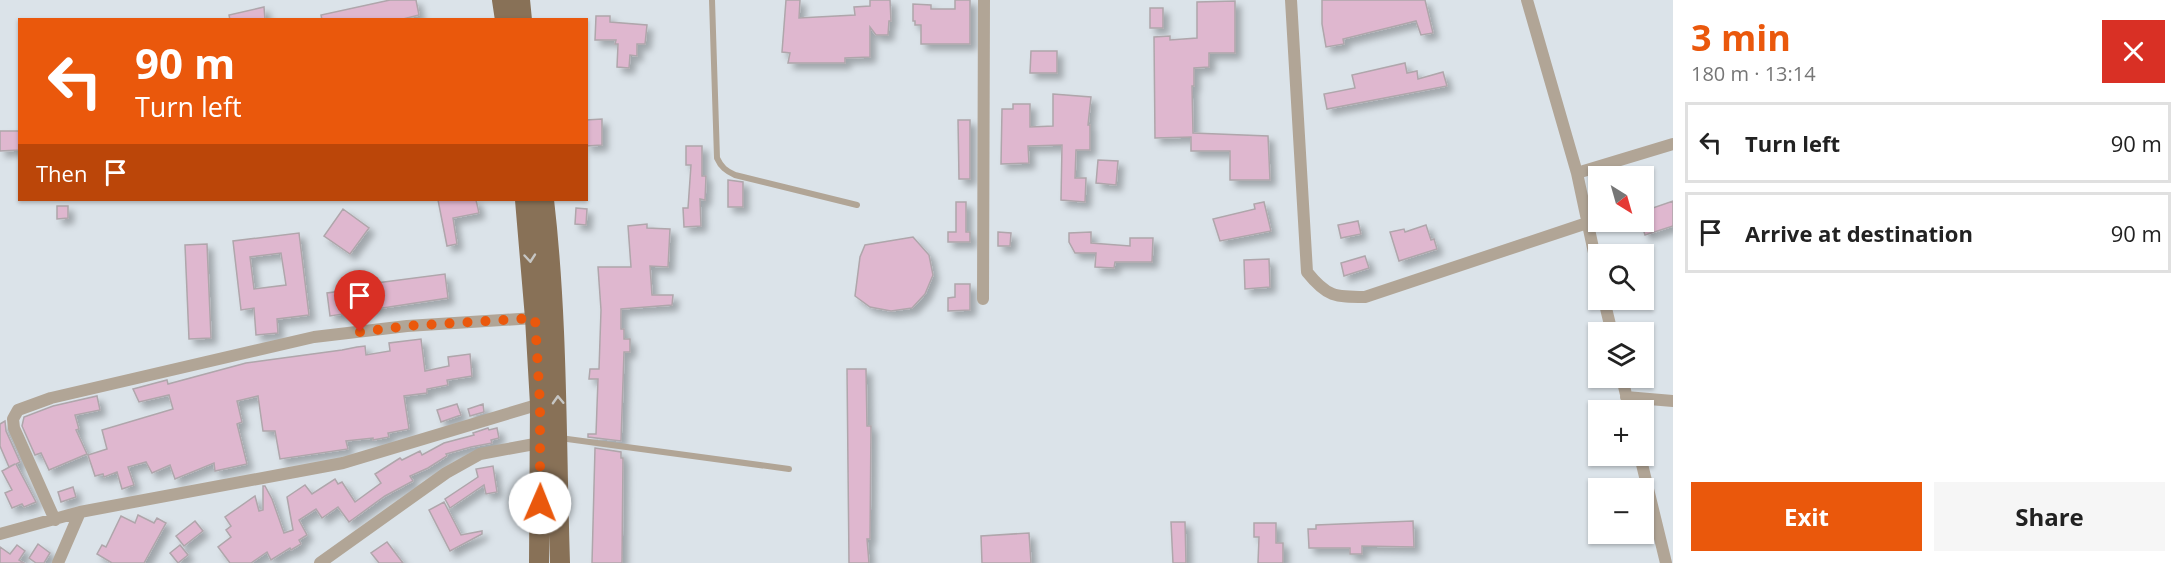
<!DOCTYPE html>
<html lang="en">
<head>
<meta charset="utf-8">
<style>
	body { margin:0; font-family:"Open Sans",sans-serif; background:#f6f6f6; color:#222; height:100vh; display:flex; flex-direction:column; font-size:22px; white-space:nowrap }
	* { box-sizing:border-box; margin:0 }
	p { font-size:20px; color:#767676 }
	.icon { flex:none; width:33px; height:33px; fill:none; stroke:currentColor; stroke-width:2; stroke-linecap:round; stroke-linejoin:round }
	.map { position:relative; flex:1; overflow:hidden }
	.panel { display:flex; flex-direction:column; background:#fff; width:510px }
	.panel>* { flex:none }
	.banner { position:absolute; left:18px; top:18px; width:570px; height:183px; border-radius:0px; box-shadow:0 2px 4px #0004; background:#ea580c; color:#fff; overflow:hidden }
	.needle { width:39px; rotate:143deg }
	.buttons { position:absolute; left:1588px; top:166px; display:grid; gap:12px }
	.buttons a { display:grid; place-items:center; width:66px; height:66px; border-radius:0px; background:#fff; box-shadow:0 2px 4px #0004; font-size:30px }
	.pin { position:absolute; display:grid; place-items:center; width:51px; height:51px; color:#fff; margin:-62px -26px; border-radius:50% 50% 50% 0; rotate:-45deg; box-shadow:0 0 6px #0007 }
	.pin .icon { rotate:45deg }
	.me { position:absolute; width:66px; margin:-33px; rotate:1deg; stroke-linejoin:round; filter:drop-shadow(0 0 4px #0008) }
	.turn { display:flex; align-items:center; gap:21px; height:126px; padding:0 18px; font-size:27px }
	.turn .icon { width:78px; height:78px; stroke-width:2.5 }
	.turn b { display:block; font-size:42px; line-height:51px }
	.then { display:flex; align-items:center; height:57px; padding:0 18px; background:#0003; gap:12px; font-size:22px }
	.round { display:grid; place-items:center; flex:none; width:63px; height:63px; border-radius:0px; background:#f6f6f6 }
	.head { display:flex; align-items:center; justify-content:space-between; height:102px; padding:0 18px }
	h1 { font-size:36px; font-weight:700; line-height:45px; color:#ea580c }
	.cta { display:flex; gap:12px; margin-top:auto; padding:12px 18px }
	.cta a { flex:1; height:69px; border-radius:0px; background:#ea580c; color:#fff; font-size:24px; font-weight:700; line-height:69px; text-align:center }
	.cta a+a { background:#f6f6f6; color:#222 }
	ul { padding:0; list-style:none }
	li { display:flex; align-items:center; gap:18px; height:81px; margin:0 12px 9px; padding:0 6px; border:3px solid #e0e0e0; border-radius:0px }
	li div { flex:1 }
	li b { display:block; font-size:22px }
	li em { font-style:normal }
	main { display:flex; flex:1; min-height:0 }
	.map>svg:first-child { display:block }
	.building { fill:#dfb7cf; stroke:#afa6ab; stroke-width:1.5; fill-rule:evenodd; filter:url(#shadow) }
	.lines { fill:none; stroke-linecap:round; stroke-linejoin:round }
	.lane { stroke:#b1a596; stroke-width:6 }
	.street { stroke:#b1a596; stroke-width:12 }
	.primary { stroke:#887157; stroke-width:20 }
	.oneway { stroke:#c6c6c4 }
	.route { stroke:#ea580c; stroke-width:10; stroke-dasharray:0 18 }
</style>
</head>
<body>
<main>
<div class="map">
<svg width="1673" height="563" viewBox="0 0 1673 563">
	<defs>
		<filter id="shadow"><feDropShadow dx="5.5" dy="5.5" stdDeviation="3" flood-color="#0004"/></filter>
	</defs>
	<rect width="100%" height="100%" fill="#dbe3e9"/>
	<!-- building -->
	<path class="building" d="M390,0H416L419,15L399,20H322L321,15Z
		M786,0H800L799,18L855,15L854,7L870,6V0H890L891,21H889L888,35H876L870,27V57L845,58V63H788L790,53L782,52Z
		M955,0H970V44H921V25H915V21H913V4L931,5V9H955Z
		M1322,0H1425L1433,33L1421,35L1416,21L1343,39L1344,44L1326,47L1322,24Z
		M1235,1V53H1209V67L1194,68V86H1192L1193,133L1268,136L1270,180H1230V151H1191V137L1155,138L1154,37L1170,36V40L1197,38V2Z
		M264,7L265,20H230L229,15Z
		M1150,8H1163V28H1150Z
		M596,16H610V22L647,25L645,44H637V56L630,55L629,68L617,67L618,44H615L616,40H595Z
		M1031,51H1057V73H1030Z
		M1405,63L1407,73L1417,71L1418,79L1443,72L1447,86L1327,109L1324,94L1355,88L1352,75Z
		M1053,94L1091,97L1088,125H1090V150H1076L1075,178H1086L1085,202L1061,200L1062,145L1028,146L1029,163L1001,164L1002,109H1013V104H1030V127L1053,126Z
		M602,119V145L586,146V120Z
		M958,120H970V179H959Z
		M0,131H19V150L0,151Z
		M686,146H702V176H706L705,200L700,199L701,226L684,227L683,208H688L691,165H686Z
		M1098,160L1118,161L1116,185L1096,183Z
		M728,180L743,182V207H728Z
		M438,200H476L479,213L453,218L457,244L447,246Z
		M1673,201V226L1645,235L1641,222H1644V211Z
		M956,202H966V232H970V242H948V232H956Z
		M1264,202L1271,231L1220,241L1213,219L1255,209L1254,204Z
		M57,206H68V218L57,219Z
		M576,208L587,209L586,225L575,224Z
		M343,209L369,228L350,254L324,236Z
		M1358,221L1361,234L1341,238L1338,225Z
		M647,224V228L670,229L668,267L650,266L652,295H673L672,305L621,309V329H624V339H630V352H624L621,441L588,437V434H596L598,379H589L590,369H599L601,310L598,267H631L628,226Z
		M1426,225L1431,240L1434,239L1437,249L1399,261L1390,232L1404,229L1405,232Z
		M998,232L1011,233L1010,246H998Z
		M1091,232V243L1130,246V238H1153L1152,262H1115L1114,268L1095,267L1096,253H1075L1069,242V233Z
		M299,233L309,315L277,319L278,333L256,335L254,308L241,310L233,241ZM281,253L286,285L254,289L250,257Z
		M913,237L929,255L933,275L925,294L912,308L891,311L870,307L855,296L860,257L865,245Z
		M207,244L211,338L189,339L185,245Z
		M1365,256L1369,268L1344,276L1341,263Z
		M1269,259L1270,287L1245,289L1244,260Z
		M445,274L448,298L330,316L327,293L356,289V286L376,283Z
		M955,284H970V310L948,311V298L955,297Z
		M421,339L425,371L449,366L448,357L470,354L472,376L447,380L448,385L427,389V393L404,396L409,429L388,433L389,437L373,440V438L346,441L348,449L280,459L275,431H263L258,396L237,401L242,422L237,424L247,464L215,471L214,463L175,479L170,465L152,473L146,462L128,467L134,485L122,489L117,472L104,477L103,474L95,476L88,455L107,449L102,430L173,409L169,395L139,402L133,389L167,380L168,384L246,363L342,350L357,347L365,346L366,355L390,351L389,343Z
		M847,369H866L867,426H871L870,539H867L869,563H849Z
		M97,396L100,410L75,415L79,429L76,430L87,454L49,470L41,453L35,455L22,426L24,417L53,406Z
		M457,404L461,415L441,422L437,410Z
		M483,404L484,412L470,416L468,409Z
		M5,421L6,431L20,462L16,464L36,502L24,507L22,504L12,508L5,493L12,490L2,471L15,464L9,467L0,446V424Z
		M488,428L489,430L497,428L499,438L491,440L492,443L471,447L446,454L447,456L428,468L410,476L413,481L385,496L349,522L338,507L322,518L316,509L299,520L307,535L299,540L301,544L291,550L290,548L271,560L267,552L251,563H230L218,547L231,537L226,530L231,526L225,517L255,496L259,511L263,510V486H265L272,499L284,533L293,530L287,497L305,485L312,494L335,479L338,484L342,482L355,502L381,483L375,474L400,458L402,460L420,451L422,455L444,443L474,435L473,433Z
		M595,448L621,452V458H623L622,563H592Z
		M493,466L497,492L486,494L484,485L450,508L445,499L478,477L476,469Z
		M73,487L76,497L61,502L58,492Z
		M444,502L461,535L482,531V534L450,551L429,510Z
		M138,515L154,523L157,518L166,523L144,563H112L97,554L102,545L106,547L121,516L135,523Z
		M195,521L203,531L184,546L176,536Z
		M1413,521L1414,547L1362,546V554H1350V548H1309L1308,529H1316V525Z
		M1171,522H1185L1186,563H1173Z
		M1254,523H1276V543H1283V563H1258L1259,537H1254Z
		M1029,533L1031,563H982L981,536Z
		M387,542L403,563H379L371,553Z
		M38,544L50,553L44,563H36L29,558Z
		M17,545L25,551L19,560L24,563H0V547L10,554Z
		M180,545L188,555L178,563L170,553Z"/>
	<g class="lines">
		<!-- lane -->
		<path class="lane" d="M712,0L717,158C721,167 726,171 735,175L857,205
			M560,438L789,469"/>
		<!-- street -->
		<path class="street" d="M1291,0L1307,272C1327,297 1335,297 1365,297L1587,223
			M1527,0L1577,173L1599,276
			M1577,173L1673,144
			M983,299L984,0
			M1604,300L1612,333
			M1622,378L1630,411
			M1626,397L1673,401
			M1640,456L1666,563
			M55,520L14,428L13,419L18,410L51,398L314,337L407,326L535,318
			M0,534L80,512L343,463L540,404
			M58,563L80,512
			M320,563L446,473L480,454L540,443"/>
		<!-- primary -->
		<path class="primary" d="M502,0L505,20
			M520,0L522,20
			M525,200L535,318L540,404L539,563
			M544,200C558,320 556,442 560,563"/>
	</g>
	<!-- one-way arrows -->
	<defs><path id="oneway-chevron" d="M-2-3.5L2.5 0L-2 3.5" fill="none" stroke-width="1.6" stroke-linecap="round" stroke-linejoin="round" transform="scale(1.5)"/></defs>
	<g class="oneway">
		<use href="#oneway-chevron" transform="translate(530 258) rotate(85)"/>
		<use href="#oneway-chevron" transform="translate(558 400) rotate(-92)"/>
	</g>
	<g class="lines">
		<!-- route -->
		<path class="route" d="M360,332L407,326L535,318L540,404V503"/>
	</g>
</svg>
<div class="buttons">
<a><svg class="needle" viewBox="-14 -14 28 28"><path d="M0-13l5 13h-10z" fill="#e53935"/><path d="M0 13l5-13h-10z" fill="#767676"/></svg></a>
<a><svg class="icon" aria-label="search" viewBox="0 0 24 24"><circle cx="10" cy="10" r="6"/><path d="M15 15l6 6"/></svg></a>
<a><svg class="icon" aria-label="layers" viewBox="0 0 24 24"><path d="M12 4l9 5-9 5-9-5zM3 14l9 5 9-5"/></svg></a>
<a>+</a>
<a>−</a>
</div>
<div class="pin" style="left:360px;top:332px;background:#d93025"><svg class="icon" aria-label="arrive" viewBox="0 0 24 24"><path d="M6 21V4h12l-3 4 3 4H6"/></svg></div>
<svg class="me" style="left:540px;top:503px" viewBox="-20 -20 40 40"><circle r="19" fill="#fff"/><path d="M0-13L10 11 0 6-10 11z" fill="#ea580c"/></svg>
<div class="banner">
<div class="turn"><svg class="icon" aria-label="left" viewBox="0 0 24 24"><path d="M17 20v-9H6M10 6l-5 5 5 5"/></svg><div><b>90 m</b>Turn left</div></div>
<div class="then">Then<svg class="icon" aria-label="arrive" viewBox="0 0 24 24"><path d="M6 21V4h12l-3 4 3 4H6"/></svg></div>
</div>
</div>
<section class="panel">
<div class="head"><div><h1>3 min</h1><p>180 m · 13:14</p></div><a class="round" style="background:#d93025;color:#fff"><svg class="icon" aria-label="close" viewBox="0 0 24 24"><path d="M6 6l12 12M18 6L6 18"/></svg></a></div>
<ul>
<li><svg class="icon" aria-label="left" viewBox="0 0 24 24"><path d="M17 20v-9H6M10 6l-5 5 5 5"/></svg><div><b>Turn left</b></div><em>90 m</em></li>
<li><svg class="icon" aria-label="arrive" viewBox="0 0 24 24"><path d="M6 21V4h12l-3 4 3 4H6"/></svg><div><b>Arrive at destination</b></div><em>90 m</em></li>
</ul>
<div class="cta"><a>Exit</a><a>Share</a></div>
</section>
</main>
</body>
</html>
